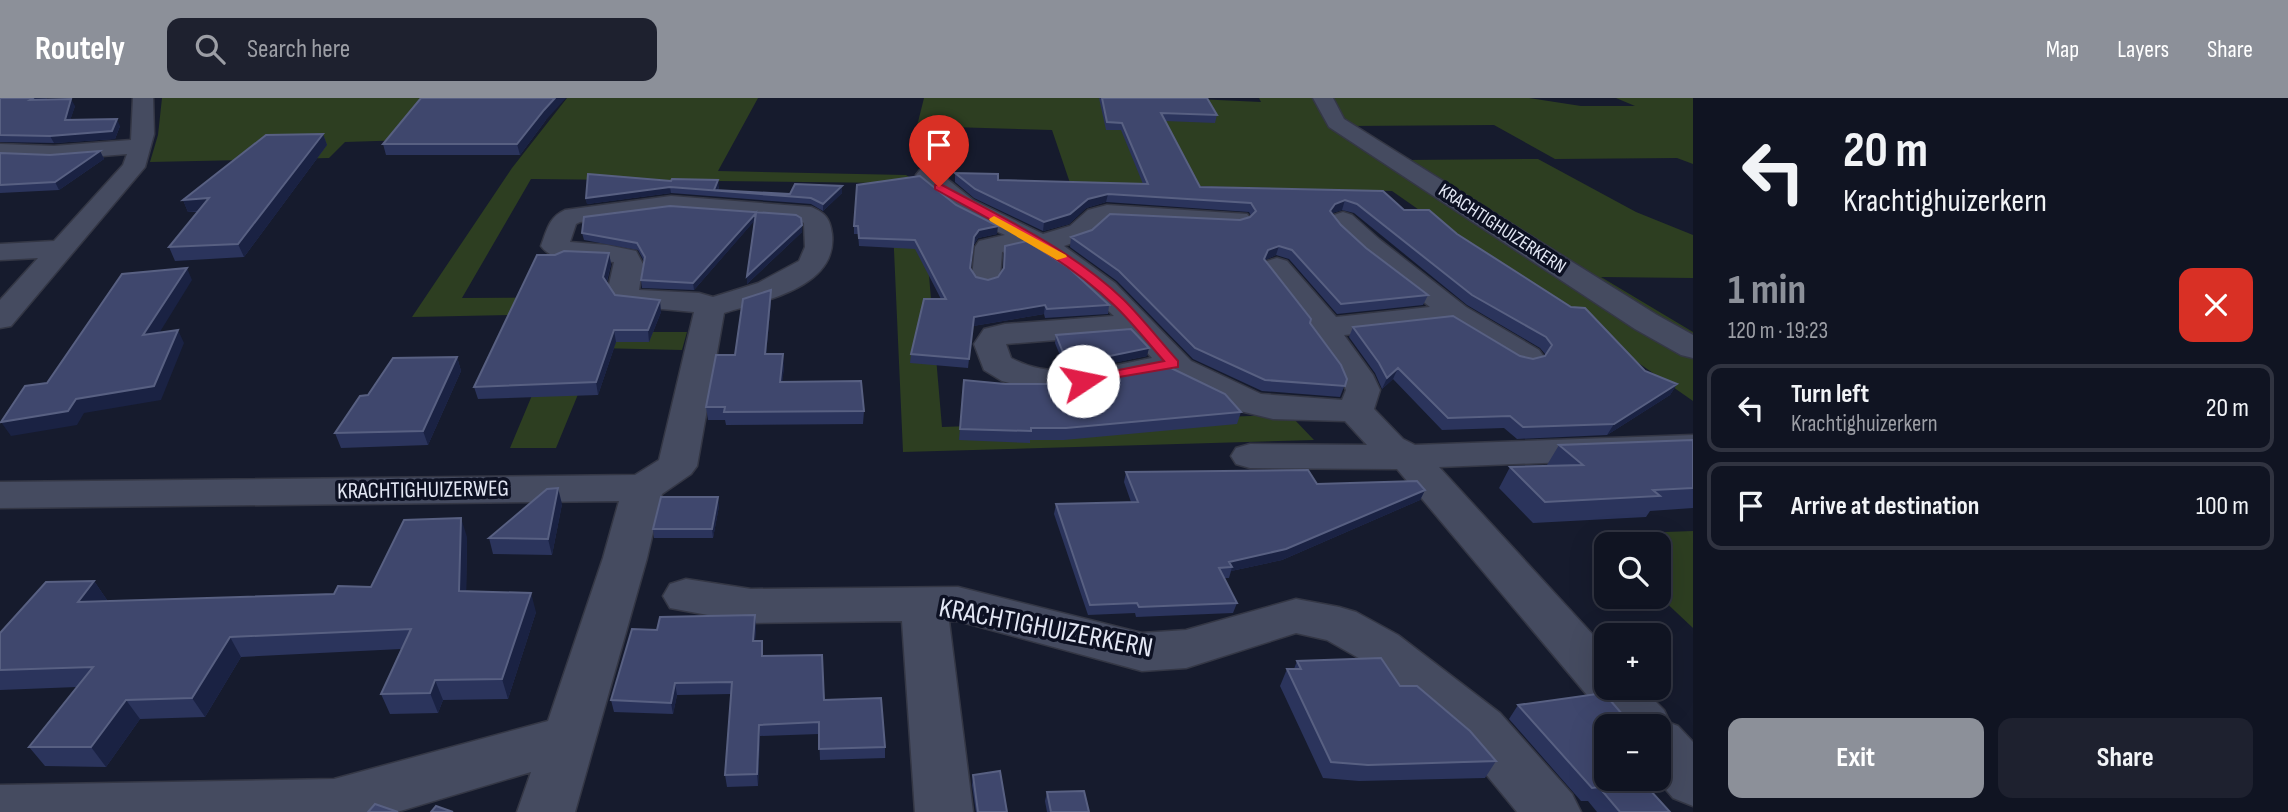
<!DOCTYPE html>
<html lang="en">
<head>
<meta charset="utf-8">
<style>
	body { margin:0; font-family:"Sofia Sans Condensed",sans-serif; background:#1e212f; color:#f1f3f6; height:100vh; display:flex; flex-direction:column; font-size:26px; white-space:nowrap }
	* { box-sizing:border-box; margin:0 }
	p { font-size:23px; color:#9c9ea5 }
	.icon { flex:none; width:38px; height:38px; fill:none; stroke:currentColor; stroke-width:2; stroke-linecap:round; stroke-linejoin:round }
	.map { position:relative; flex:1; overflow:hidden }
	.panel { display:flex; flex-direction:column; background:#101422; width:595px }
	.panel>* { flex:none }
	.top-card { background:#101422; color:#f1f3f6; overflow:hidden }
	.fabs { position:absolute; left:1594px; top:434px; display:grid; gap:14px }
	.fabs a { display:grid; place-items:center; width:77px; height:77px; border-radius:14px; background:#101422; box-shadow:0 7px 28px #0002,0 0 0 2px #303340; font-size:35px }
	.pin { position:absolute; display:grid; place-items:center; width:60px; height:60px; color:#fff; margin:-72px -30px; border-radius:50% 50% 50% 0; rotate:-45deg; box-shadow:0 0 7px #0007 }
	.pin .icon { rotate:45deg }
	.me { position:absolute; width:77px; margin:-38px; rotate:79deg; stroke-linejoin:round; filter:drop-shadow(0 0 5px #0008) }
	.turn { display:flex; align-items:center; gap:24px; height:147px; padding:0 35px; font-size:32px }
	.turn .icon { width:91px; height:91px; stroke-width:2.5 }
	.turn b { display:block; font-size:49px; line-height:60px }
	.round { display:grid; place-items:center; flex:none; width:74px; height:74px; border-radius:14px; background:#1e212f }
	.headline { display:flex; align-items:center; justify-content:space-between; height:119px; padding:0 35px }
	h1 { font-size:42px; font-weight:700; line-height:52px; color:#8c9099 }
	.cta { display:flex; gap:14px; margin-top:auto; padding:14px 35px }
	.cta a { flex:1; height:80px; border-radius:14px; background:#8c9099; color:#fff; font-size:28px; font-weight:700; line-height:80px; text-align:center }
	.cta a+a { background:#1e212f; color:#f1f3f6 }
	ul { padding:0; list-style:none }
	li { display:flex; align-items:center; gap:21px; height:88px; margin:0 14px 10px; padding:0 21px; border:4px solid #303340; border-radius:14px }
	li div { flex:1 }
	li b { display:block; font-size:26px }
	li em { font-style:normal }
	header { display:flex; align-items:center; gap:42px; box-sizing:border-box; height:98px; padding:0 35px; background:#8c9099; color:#fff }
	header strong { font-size:33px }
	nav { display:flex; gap:38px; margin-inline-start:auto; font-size:24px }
	.search { width:490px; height:63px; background:#1e212f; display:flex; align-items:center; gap:18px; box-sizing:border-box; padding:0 24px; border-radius:14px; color:#9c9ea5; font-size:26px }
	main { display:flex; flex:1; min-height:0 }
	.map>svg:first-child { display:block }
	.green { fill:#2d3e21 }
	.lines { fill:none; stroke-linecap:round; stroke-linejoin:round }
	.minor-casing { stroke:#343745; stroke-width:3 }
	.minor { fill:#454b60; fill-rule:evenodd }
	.wall { fill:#2b345c }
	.shaded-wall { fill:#1a2243 }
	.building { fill:#3f476d; stroke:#586082; stroke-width:2 }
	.route { fill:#e11d48; stroke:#92132f; stroke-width:2 }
	.slow { fill:#f59e0b }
	.labels { text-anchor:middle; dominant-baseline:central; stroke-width:7; stroke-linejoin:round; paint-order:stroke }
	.far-street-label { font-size:19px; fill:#e3e7f4; stroke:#0d1123 }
	.street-label { font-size:23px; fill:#e3e7f4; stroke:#0d1123 }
	.near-street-label { font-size:28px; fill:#e3e7f4; stroke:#0d1123 }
</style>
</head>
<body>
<header>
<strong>Routely</strong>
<div class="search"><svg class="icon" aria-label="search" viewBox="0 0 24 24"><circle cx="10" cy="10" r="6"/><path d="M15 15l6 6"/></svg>Search here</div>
<nav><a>Map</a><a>Layers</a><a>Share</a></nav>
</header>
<main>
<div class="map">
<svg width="1693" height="714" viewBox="0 0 1693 714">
	<rect width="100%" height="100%" fill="#161b2d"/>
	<!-- green -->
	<path class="green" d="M162,0H465L409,42L345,44L329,60L150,64L158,37Z
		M567,0H758L718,73L906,77L938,96H922L942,329L1277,317L1292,319L1314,342L903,354L891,85L531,81L462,200L608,199L596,234H687L682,252L597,250L556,350H510L566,216L412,219L512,70Z
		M924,0H1175L1261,4L1259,0H1318L1323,17L1693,261V303L1392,93L1070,85L1052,32L917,28Z
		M1332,0H1529L1581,8H1635L1616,0H1693V66L1677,60L1555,61L1494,27L1349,28L1343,24Z
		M1538,61L1636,114L1693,137V180L1601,179L1693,234V243L1402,62Z
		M1693,433V530L1659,498V446H1606V450L1602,446L1611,436Z"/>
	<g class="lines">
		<defs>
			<path id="minor" d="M133,0H153L154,36L145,69L11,228L0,230V202L38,160L0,162V146L54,143L123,67L127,56L54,62L0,60V46L54,48L131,42Z
				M1313,0H1333L1344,21L1657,217L1693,237V260L1681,257L1635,231L1329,29Z
				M928,70L936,72L973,102L1043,136L1070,128L1088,112L1107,107L1247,116L1251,121L1247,126L1238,129L1107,123L1089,139L1064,148L1115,185L1191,263L1261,296L1342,302L1346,292L1339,277L1309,234L1311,231L1263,169L1267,163L1277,160L1287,163L1336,219L1430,209C1397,182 1355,157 1330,122L1334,117L1343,114L1352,117L1379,141L1466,209L1539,252L1544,259L1539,266L1527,269L1515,266L1449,226L1344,237L1373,277L1380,292L1374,311L1403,341L1415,347L1693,337V359L1439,369L1606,551V590H1642L1664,612L1670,625L1678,628L1693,644V708L1673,700L1657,681L1659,628H1613L1397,371L1250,370L1236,366L1231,358L1236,350L1250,346L1367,347L1345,323L1273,321L1236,312L1167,277L1082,292H1035L1002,283L984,272L974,246L984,231L1005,226L1114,218L1069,177L1027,149L1002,154L1000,179L996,185L986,188L976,185L972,179L975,149L979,143L1005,137C973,122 937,107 916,77L920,72ZM1130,236L1152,260C1106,269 1054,284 1011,260L1006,246Z
				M671,98L811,109C825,115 830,120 832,136C838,190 762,203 724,215L697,368L691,376L662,396L647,460L575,714H517L531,674L397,714H0V687L334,681L548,623L603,460L619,403L0,410V384L635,377L659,362L694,214L619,207L608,191L614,164C593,162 555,168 541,148C547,132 549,119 565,112ZM671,112L797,121L804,125L805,149L799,163L758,185L713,199L699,195L639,192L643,166L636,153L607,147L570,144L576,126L580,124Z
				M686,481L751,491L958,489L1142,535L1186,532L1296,501L1339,509L1356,514L1398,537L1500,615L1572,696L1581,714H1517L1462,647L1364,563L1327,542L1296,535L1186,570L1142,573L958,523H949L973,714H915L902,523L751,525L670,510L663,498L670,486Z"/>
		</defs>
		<!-- minor casing -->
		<use href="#minor" class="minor-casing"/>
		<!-- minor -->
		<use href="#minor" class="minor"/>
	</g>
	<!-- wall -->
	<path class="wall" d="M0,0H47L44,2L75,8L70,22L120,28L115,41L54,45L0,44Z
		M1099,0H1207L1217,17L1215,25L1165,23L1200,89L1383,93L1404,112L1457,136L1645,273L1677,286L1670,297L1607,337L1517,341L1504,330L1442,332L1393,281L1382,291L1375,275L1349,239L1353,229L1533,261L1546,257L1540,250L1467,207L1354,115L1342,112L1332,115L1341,127L1366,150L1428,197L1423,207L1337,216L1289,161L1276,157L1265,162L1310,225L1347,281L1340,299L1262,293L1193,261L1117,183L1070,149L1071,139L1240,122L1251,118L1249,114L1106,104L1086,110L1069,126L1043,133L974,100L955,84V75L998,82L1143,86L1121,32H1106Z
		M546,22L520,57H386L383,46Z
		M323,36L327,47L244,159L175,163L169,149L198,114H188L183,102Z
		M100,53L104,61L59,92L0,95V55L50,57Z
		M588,76L719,89L718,92L790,96L842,88V95L823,113L811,106L671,95L587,106L586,100Z
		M956,107L997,136L978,140L973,148L970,170L976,179L1109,207L1108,216L1045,220L1044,216L973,228L968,270L910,265L911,256L941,201L915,151L859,148L858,136H854V128Z
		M796,117L802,134L747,186L754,123L694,192L642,190L641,182L644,163L638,152L584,142L582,135Z
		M609,155L611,166L607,184L615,197L661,214L649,244H616L598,297L478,301L474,289Z
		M771,192V203L766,256L784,269L782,284L864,313L863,326L726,327L725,322H708L706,309Z
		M1056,237L1147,258L1098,268L1065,270L1055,245Z
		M457,259L461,273L428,347L341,350L335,335L368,297Z
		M964,282L1005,286H1076V283L1241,314L1237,326L1064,342H1030V345L959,342Z
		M1693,342V410L1650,413L1646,419L1533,425L1499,390L1510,369L1548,368L1547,367L1559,347Z
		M1126,374L1317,386L1425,392L1420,402L1282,462L1231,473L1229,480H1224L1237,505L1233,515L1136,519L1135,515L1088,517L1054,416L1056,406L1131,404L1124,384Z
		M562,406L552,457L493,456L489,440Z
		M719,408L713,440H654L653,431Z
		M467,439L466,493L536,514L508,601L443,602L438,615L390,616L381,596L401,551L241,559L205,619L140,621L106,669L45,668L29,649L77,589L0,592V535L94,483L107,502L106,503L334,496L371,489Z
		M756,529L755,543L763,558L824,602L885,649V660L820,662L819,636L760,638L758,688L727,689L725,677L731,596L677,597L673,616L614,614L611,602L657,532Z
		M1297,563L1400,588L1496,663L1485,680L1359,683L1323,680L1280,588L1287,571H1294Z
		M1518,607L1606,628V681L1670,714H1597L1588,703H1581L1509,621Z
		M973,677L1007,714H976L972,687Z
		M1047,694L1089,714H1047L1045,703Z"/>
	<!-- shaded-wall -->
	<path class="shaded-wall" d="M33,0H47L33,9L30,2Z
		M555,0H566L546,22L520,57L517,46L544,12Z
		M71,1L75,8L68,29L65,22Z
		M117,21L120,28L115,41L54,45L50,38Z
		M323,36L327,47L244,159L238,146Z
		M100,53L104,61L59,92L55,84Z
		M718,82L719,89L717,92H714Z
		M842,88V95L823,113V106Z
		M670,89L671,95L587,106L586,100Z
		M1108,96L1106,104L1086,110L1069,126L1043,133L1044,124L1088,101Z
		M209,100L214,112L188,114L183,102Z
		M1345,102L1342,112L1332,115L1330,113L1335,106Z
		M756,115V121L694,192L693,185Z
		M802,127V134L747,186V178Z
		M998,128L997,136L978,140L973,148L974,139L979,132Z
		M1279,148L1276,157L1265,162L1264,161L1268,152Z
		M609,155L611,166L605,190L603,179Z
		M187,170L192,182L150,250L143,237Z
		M771,192V203L765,269V256Z
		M660,202L661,214L649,244L648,232Z
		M1045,207L1044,216L973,228L968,270L974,219Z
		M178,232L184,245L161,302L84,315L77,327L11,338L1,324Z
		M614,232L616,244L598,297L596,284Z
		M1149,250L1147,258L1098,268L1100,260Z
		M783,256L784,269L781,297L780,284Z
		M457,259L461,273L428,347L423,333Z
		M1398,270L1393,281L1382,291L1387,280Z
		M1677,286L1670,297L1607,337L1614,326Z
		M558,390L562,406L552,457L548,441Z
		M1425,392L1420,402L1282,462L1231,473L1232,469L1229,464Z
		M718,399L719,408L713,440L712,431Z
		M461,420L467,439L466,512L459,493Z
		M94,483L107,502L91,523L78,504Z
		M531,495L536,514L508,601L502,581Z
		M755,517L756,529L754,554L753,543Z
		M230,539L241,559L205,619L192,600Z
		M435,582L443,602L438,615L430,595Z
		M675,585L677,597L673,616L671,605Z
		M126,602L140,621L106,669L91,649Z
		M759,627L760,638L758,688L757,676Z"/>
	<!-- building -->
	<path class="building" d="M0,0H33L30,2L71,1L65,22L117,21L112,33L50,38L0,37Z
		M421,0H555L544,12L517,46H383Z
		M1102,0H1207L1217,17L1161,15L1200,89L1383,93L1404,112H1429L1457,136L1571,209L1585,210L1645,273L1677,286L1614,326L1523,329L1510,318L1448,320L1398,270L1387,280L1379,265L1353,229L1453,218L1520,258L1533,261L1545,258L1552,247L1546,239L1472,197L1357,106L1345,102L1335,106L1330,113L1341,127L1366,150L1428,197L1341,206L1292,152L1279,148L1268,152L1264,161L1311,221L1310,225L1341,267L1347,281L1345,288L1265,282L1195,250L1119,173L1071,139L1092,132L1110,116L1240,122L1250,119L1256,113L1251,105L1108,96L1088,101L1070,116L1044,124L975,91L955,75L998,76V82L1148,86L1122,25L1107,24Z
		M323,36L238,146L169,149L209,100L183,102L266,37Z
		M100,53L55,84L0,87V55L50,57Z
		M588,76L671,83L672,81L718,82L714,92L790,96L795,86L842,88L823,106L811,100L670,89L586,100Z
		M920,78L956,107L998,128L979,132L974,139L970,170L976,179L988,182L998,179L1004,170L1005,148L1027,143L1069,170L1109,207L1047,211L1045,207L974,219L969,261L911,256L924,201H946L915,142L859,140L858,128H854L857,87Z
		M670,108L796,117L801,120L802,127L747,178L756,115L693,185L641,182L645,159L637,145L582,135L584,119Z
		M564,153L609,155L603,179L615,197L660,202L648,232H614L596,284L474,289L537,157H555Z
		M187,170L143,237L178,232L154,288L76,301L68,313L1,324L25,288L47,285L122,176Z
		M771,192L765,256H783L780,284L861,283L864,313L724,314L725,309H706L716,257H735L743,201Z
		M1131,231L1149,250L1100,260L1066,262L1056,237Z
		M457,259L423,333L335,335L360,298L368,297L393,260Z
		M1169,269L1225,296L1241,314L1066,330H1031V333L960,331L964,282L1005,286H1077L1076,283Z
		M1693,342V390L1653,392L1660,398L1545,404L1510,369L1583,367L1559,347Z
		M1308,372L1317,386L1417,383L1425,392L1286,451L1229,464L1232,469L1219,470L1237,505L1139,509L1137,505L1090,507L1056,406L1138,404L1126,374Z
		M558,390L548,441L489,440L547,391Z
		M661,399H718L712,431H653Z
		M461,420L459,493L531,495L502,581L435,582L430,595L381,596L411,531L230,539L192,600L126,602L91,649H29L93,569L0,572V535L46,484L94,483L78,504L334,496L338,488L371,489L404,422Z
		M755,517L753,543H762V558L822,557L824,602L881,600L885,649L819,651V624L759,627L757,676L725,677L732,584L675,585L671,605L611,602L632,531L657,532L660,519Z
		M1381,560L1400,588H1417L1470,633L1496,663L1368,667L1331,664L1287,571H1301L1297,563Z
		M1604,595L1622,616L1638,617L1648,628H1606V681H1640L1670,714H1620L1599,689L1592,690L1518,607Z
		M1000,673L1007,714H978L973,677Z
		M1084,693L1089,714H1051L1047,694Z
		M375,706L398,714H368Z
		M436,708L453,714H431Z"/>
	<!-- route -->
	<path class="route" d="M935,87H942C1005,121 1072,152 1124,202C1143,221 1160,243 1178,263V269L1078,286V280L1164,263C1148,245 1132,224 1114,207C1062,157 997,126 935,91Z"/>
	<!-- slow -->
	<path class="slow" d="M994,118L1066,157L1067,159L1057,162L990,123L989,121Z"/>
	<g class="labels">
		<!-- far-street labels -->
		<g class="far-street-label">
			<text transform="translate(1502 131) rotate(33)">KRACHTIGHUIZERKERN</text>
		</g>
		<!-- street labels -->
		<g class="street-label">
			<text transform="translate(423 392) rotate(-1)">KRACHTIGHUIZERWEG</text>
		</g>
		<!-- near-street labels -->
		<g class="near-street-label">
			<text transform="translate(1046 530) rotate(11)">KRACHTIGHUIZERKERN</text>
		</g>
	</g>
</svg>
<div class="fabs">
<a><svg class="icon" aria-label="search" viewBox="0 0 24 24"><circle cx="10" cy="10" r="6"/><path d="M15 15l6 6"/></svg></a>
<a>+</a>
<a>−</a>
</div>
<div class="pin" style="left:939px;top:89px;background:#d93025"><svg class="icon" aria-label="arrive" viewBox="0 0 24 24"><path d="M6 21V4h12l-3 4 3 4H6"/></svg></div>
<svg class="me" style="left:1083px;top:283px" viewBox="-20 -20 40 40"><circle r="19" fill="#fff"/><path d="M0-13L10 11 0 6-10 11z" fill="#e11d48"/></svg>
</div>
<section class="panel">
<div class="top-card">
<div class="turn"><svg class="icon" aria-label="left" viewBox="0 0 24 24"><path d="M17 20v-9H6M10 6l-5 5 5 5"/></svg><div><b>20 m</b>Krachtighuizerkern</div></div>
</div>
<div class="headline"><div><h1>1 min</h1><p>120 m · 19:23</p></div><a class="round" style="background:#d93025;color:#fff"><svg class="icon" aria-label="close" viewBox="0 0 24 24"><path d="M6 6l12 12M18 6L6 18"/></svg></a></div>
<ul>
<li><svg class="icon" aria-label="left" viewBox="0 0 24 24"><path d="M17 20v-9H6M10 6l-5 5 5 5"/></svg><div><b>Turn left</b><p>Krachtighuizerkern</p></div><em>20 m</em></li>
<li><svg class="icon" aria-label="arrive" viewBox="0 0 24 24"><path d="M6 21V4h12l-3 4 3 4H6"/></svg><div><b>Arrive at destination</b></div><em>100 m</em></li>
</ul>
<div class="cta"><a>Exit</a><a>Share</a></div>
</section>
</main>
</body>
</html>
